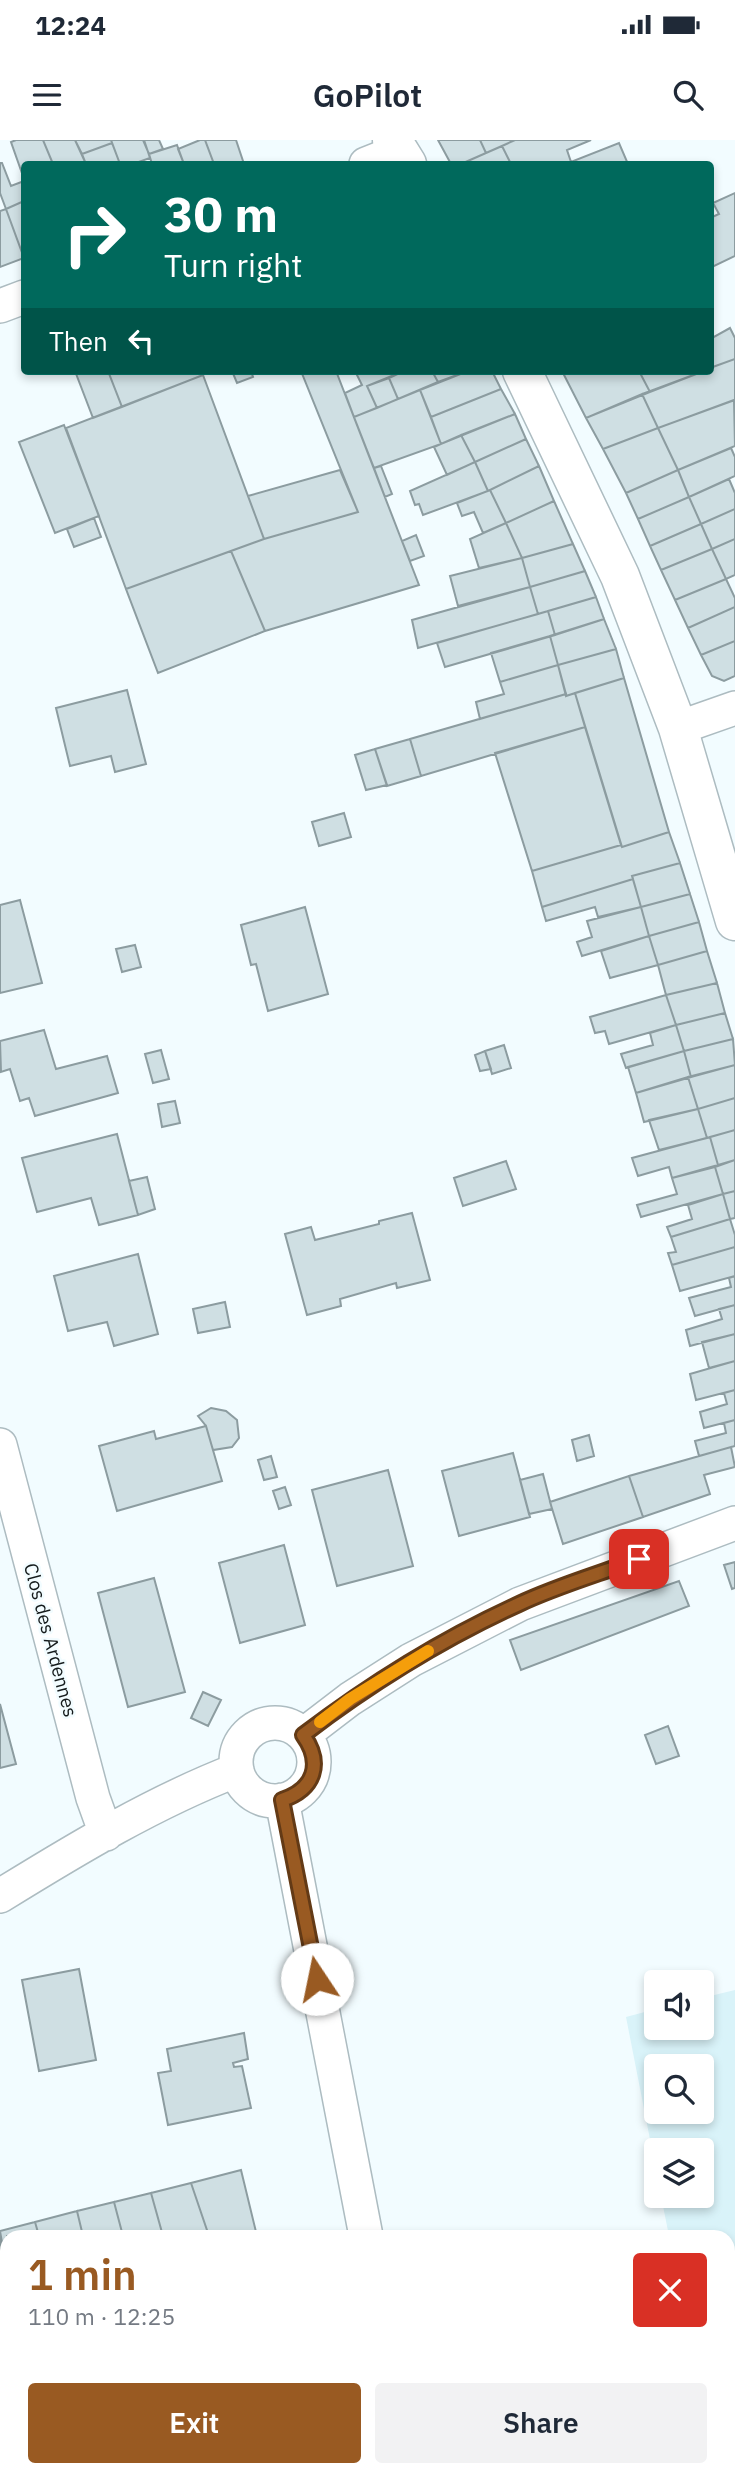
<!DOCTYPE html>
<html lang="en">
<head>
<meta charset="utf-8">
<style>
	body { margin:0; font-family:"IBM Plex Sans",sans-serif; background:#f2f2f3; color:#1f2937; height:100vh; display:flex; flex-direction:column; font-size:26px; white-space:nowrap }
	* { box-sizing:border-box; margin:0 }
	p { font-size:23px; color:#747a83 }
	.icon { flex:none; width:38px; height:38px; fill:none; stroke:currentColor; stroke-width:2; stroke-linecap:round; stroke-linejoin:round }
	.map { position:relative; flex:1; overflow:hidden }
	.panel { position:absolute; left:0px; top:2090px; width:735px; height:247px; display:flex; flex-direction:column; background:#fff; border-radius:21px 21px 0 0; box-shadow:0 4px 10px #0003 }
	.panel>* { flex:none }
	.hud { position:absolute; left:21px; top:21px; width:693px; height:214px; border-radius:7px; box-shadow:0 4px 10px #0003; background:#00695c; color:#fff; overflow:hidden }
	.tools { position:absolute; left:644px; top:1830px; display:grid; gap:14px }
	.tools a { display:grid; place-items:center; width:70px; height:70px; border-radius:7px; background:#fff; box-shadow:0 4px 10px #0003; font-size:35px }
	.pin { position:absolute; display:grid; place-items:center; width:60px; height:60px; color:#fff; margin:-30px; border-radius:14px; box-shadow:0 4px 10px #0006 }
	.me { position:absolute; width:77px; margin:-38px; rotate:349deg; stroke-linejoin:round; filter:drop-shadow(0 0 5px #0008) }
	.turn { display:flex; align-items:center; gap:24px; height:147px; padding:0 28px; font-size:32px }
	.turn .icon { width:91px; height:91px; stroke-width:2.5 }
	.turn b { display:block; font-size:49px; line-height:60px }
	.then { display:flex; align-items:center; height:66px; padding:0 28px; background:#0003; gap:14px; font-size:26px }
	.round { display:grid; place-items:center; flex:none; width:74px; height:74px; border-radius:7px; background:#f2f2f3 }
	.summary { display:flex; align-items:center; justify-content:space-between; height:119px; padding:0 28px }
	h1 { font-size:42px; font-weight:600; line-height:52px; color:#995a22 }
	.button { display:flex; gap:14px; margin-top:auto; padding:14px 28px }
	.button a { flex:1; height:80px; border-radius:7px; background:#995a22; color:#fff; font-size:28px; font-weight:600; line-height:80px; text-align:center }
	.button a+a { background:#f2f2f3; color:#1f2937 }
	.status { display:flex; justify-content:space-between; align-items:center; height:49px; padding:0 35px; background:#fff; direction:ltr }
	.status svg { height:19px; fill:currentColor }
	header { display:flex; justify-content:space-between; align-items:center; height:91px; padding:0 28px; background:#fff; font-size:32px; font-weight:600 }
	.map>svg:first-child { display:block }
	.built { fill:#d9f3f9; fill-rule:evenodd }
	.building { fill:#cfdfe3; stroke:#8c9ca0; stroke-width:2 }
	.lines { fill:none; stroke-linecap:round; stroke-linejoin:round }
	.minor-casing { stroke:#adbcc1; stroke-width:36 }
	.tertiary-casing { stroke:#adbcc1; stroke-width:41 }
	.minor { stroke:#fff; stroke-width:33 }
	.tertiary { stroke:#fff; stroke-width:38 }
	.route-casing { stroke:#633a16; stroke-width:18 }
	.route { stroke:#995a22; stroke-width:12 }
	.slow { stroke:#f59e0b; stroke-width:12 }
	.labels { text-anchor:middle; dominant-baseline:central; stroke-width:5; stroke-linejoin:round; paint-order:stroke }
	.street-label { font-size:19px; fill:#141a1b; stroke:#f2fcff }
</style>
</head>
<body>
<div class="status"><b>12:24</b><svg viewBox="0 0 49 12"><path d="M0 12V9h3v3zM5 12V6h3v6zM10 12V3h3v9zM15 12V0h3v12zM26 1h20v11H26zM47 4h2v5h-2z"/></svg></div>
<header><svg class="icon" aria-label="menu" viewBox="0 0 24 24"><path d="M4 6h16M4 12h16M4 18h16"/></svg>GoPilot<svg class="icon" aria-label="search" viewBox="0 0 24 24"><circle cx="10" cy="10" r="6"/><path d="M15 15l6 6"/></svg></header>
<div class="map">
<svg width="735" height="2336" viewBox="0 0 735 2336">
	<rect width="100%" height="100%" fill="#f2fcff"/>
	<!-- built -->
	<path class="built" d="M735,1850V2336H716L715,2329H728V2096H669L661,2056H702V2011H656V2030L626,1877L656,1869V1888H702V1858ZM656,1927H702V1972H656Z"/>
	<!-- building -->
	<path class="building" d="M16,0H43L53,24H24V39L11,2Z
		M43,0H75L86,24H53Z
		M75,0H111L112,3L82,14Z
		M111,0H144L150,18L133,24H120Z
		M143,0H159L163,9L149,14Z
		M200,0H205L214,24H184L178,9Z
		M205,0H236L244,24H214Z
		M438,0H480L486,13L461,24H451Z
		M480,0H515L486,13Z
		M515,0H591L567,10L571,22L619,3L628,24H511L502,6Z
		M112,3L120,24H86L82,14Z
		M177,5L184,24H152L149,14Z
		M502,6L511,24H461L486,13Z
		M0,23H2L11,46L24,41V61L6,69L0,53Z
		M735,53V116L710,128V78L719,74L713,63Z
		M24,61V118L6,69Z
		M6,69L24,118L0,127V71Z
		M730,188L735,198V219L710,228V199Z
		M735,219V260L658,288L642,254L704,231H710V228Z
		M75,231H108L122,267L93,278Z
		M108,231H201L203,235L122,267Z
		M232,231H251L253,237L237,243Z
		M301,231H336L419,445L265,491L231,411L264,399L358,372Z
		M355,231H404L367,246L377,268L354,277L345,253L362,245Z
		M404,231H432L438,242L398,259L389,238Z
		M432,231H468L438,242Z
		M468,231H492L501,249L431,277L420,250Z
		M562,231H639L650,252L586,278Z
		M639,231H704L650,252Z
		M203,235L264,399L126,449L66,288Z
		M389,238L398,259L377,268L367,246Z
		M501,249L515,274L441,304L431,277Z
		M420,250L441,304L374,328L354,277Z
		M642,254L658,288L603,309L586,278Z
		M734,260L735,306L678,330L658,288Z
		M515,274L526,299L475,322L461,295Z
		M64,285L99,376L55,393L19,302Z
		M658,288L678,330L626,353L603,309Z
		M461,295L475,322L447,335L434,307Z
		M526,299L539,326L488,351L475,322Z
		M731,308L735,317V336L689,357L678,330Z
		M475,322L488,351L423,375L419,364L415,365L410,351Z
		M381,326L392,354L385,357L374,328Z
		M539,326L554,361L506,383L490,350Z
		M340,330L358,372L264,399L248,356Z
		M678,330L689,357L638,379L626,353Z
		M729,339L735,353V369L701,384L689,357Z
		M490,350L506,383L483,393L474,372L462,376L457,363Z
		M689,357L701,384L650,406L638,379Z
		M554,361L573,404L522,418L506,383Z
		M735,369V399L712,409L701,384Z
		M94,378L101,397L74,407L67,389Z
		M506,383L522,418L479,428L470,399Z
		M701,384L712,409L661,430L650,406Z
		M416,395L424,416L410,421L402,401Z
		M735,399V435L726,439L712,409Z
		M573,404L585,431L530,447L522,418Z
		M712,409L726,439L675,460L661,430Z
		M231,411L265,491L158,533L126,449Z
		M522,418L530,447L458,466L450,436Z
		M585,431L596,457L538,474L530,447Z
		M726,439L735,458V467L688,488L675,460Z
		M530,447L538,474L418,508L412,480Z
		M596,457L604,479L555,495L548,471Z
		M735,467V501L701,515L688,488Z
		M548,471L555,495L445,527L437,503Z
		M604,479L616,509L558,525L550,496Z
		M550,496L558,525L500,542L491,513Z
		M735,501V536L724,541L712,536L701,515Z
		M616,509L624,538L566,556L558,525Z
		M558,525L566,554L480,579L476,562L504,554L500,542Z
		M624,538L669,692L622,707L575,553Z
		M127,550L146,624L115,632L111,616L70,626L56,568Z
		M575,553L585,587L421,636L410,599L566,554V556Z
		M585,587L621,705L532,731L495,613Z
		M410,599L421,636L387,646L375,609Z
		M375,609L387,645L366,650L355,615Z
		M344,673L351,697L319,706L312,682Z
		M669,692L680,723L632,736L633,739L542,767L532,731L621,705L622,707Z
		M680,723L690,754L641,767L632,736Z
		M633,739L641,767L598,777L595,767L546,781L542,767Z
		M690,754L699,782L649,796L641,767Z
		M20,760L42,843L0,853V765Z
		M305,767L328,854L268,871L256,824L251,825L241,785Z
		M641,767L649,796L582,816L577,802L592,797L587,781Z
		M699,782L707,811L658,825L649,796Z
		M649,796L658,825L610,838L601,811Z
		M135,805L141,827L122,832L116,809Z
		M707,811L717,843L666,855L658,825Z
		M717,843L725,873L676,885L666,855Z
		M666,855L676,885L609,904L605,891L595,893L590,877Z
		M725,873L733,899L684,911L676,885Z
		M676,885L684,911L626,928L621,914L653,905L650,893Z
		M44,890L56,929L107,916L118,953L35,976L29,958L20,961L10,929L1,932L0,901Z
		M733,899L735,925L691,937L684,911Z
		M504,905L511,928L492,934L485,911Z
		M161,910L169,939L153,943L145,914Z
		M485,911L491,929L480,931L475,915Z
		M684,911L691,937L636,953L628,927Z
		M735,925V958L698,969L688,937Z
		M688,937L698,969L644,982L636,953Z
		M735,958V990L707,998L698,969Z
		M175,961L180,983L162,987L158,964Z
		M698,969L707,998L659,1010L649,980Z
		M735,990V1020L718,1025L710,997Z
		M117,994L138,1075L99,1085L91,1058L37,1072L22,1018Z
		M710,997L718,1025L672,1038L669,1027L638,1036L632,1018Z
		M735,1020V1051L723,1054L715,1027Z
		M506,1021L516,1049L463,1066L454,1038Z
		M715,1027L723,1054L641,1077L637,1065L677,1054L672,1038Z
		M147,1037L155,1069L138,1075L129,1041Z
		M735,1051V1078L730,1079L723,1054Z
		M723,1054L730,1079L671,1097L667,1087L692,1079L688,1065Z
		M412,1073L430,1140L397,1148L396,1143L340,1159L341,1166L307,1175L285,1094L311,1087L315,1100L379,1084V1081Z
		M730,1079L735,1095V1107L672,1125L668,1113L676,1112L671,1097Z
		M735,1107V1136L680,1151L672,1125Z
		M138,1114L158,1194L114,1206L107,1182L68,1191L54,1136Z
		M735,1136V1165L695,1176L689,1158L731,1147L729,1138Z
		M225,1162L230,1187L198,1193L193,1169Z
		M735,1165V1194L690,1206L686,1190L722,1179L719,1169Z
		M735,1194V1221L709,1228L702,1202Z
		M735,1221V1250L696,1260L690,1234Z
		M735,1250V1280L704,1288L700,1272L727,1264L724,1253Z
		M211,1268L226,1271L237,1280L239,1298L232,1307L213,1310L206,1286L198,1276Z
		M735,1280V1306L699,1316L695,1301L726,1293L724,1283Z
		M206,1286L222,1341L117,1371L99,1306L154,1291L156,1299Z
		M589,1295L594,1316L577,1321L572,1300Z
		M731,1307L735,1327L704,1335L710,1354L643,1377L629,1336Z
		M513,1313L530,1377L459,1396L442,1331Z
		M271,1316L277,1337L264,1340L258,1320Z
		M388,1330L413,1426L337,1446L312,1350Z
		M543,1334L552,1369L529,1374L520,1340Z
		M629,1336L643,1377L563,1404L550,1362Z
		M285,1347L291,1365L279,1369L273,1351Z
		M284,1405L305,1485L240,1503L219,1423Z
		M735,1422V1448L732,1449L724,1425Z
		M154,1438L185,1552L128,1567L98,1453Z
		M679,1441L689,1466L521,1530L510,1500Z
		M203,1552L221,1560L208,1586L191,1578Z
		M0,1564L16,1624L0,1628Z
		M668,1586L679,1616L656,1624L645,1595Z
		M79,1829L96,1920L39,1931L22,1840Z
		M244,1893L248,1919L233,1923L234,1927L242,1926L251,1968L168,1985L158,1933L171,1931L167,1909Z
		M241,2030L257,2096H209L191,2043Z
		M191,2043L209,2096H163L151,2053Z
		M151,2053L163,2096H123L114,2062Z
		M114,2062L123,2096H83L77,2071Z
		M77,2071L83,2096H39L35,2082Z
		M35,2082L39,2096H7V2132L0,2091Z
		M0,2091L7,2132V2152L0,2154Z
		M7,2258V2300L0,2270V2260Z
		M14,2329H73L75,2336H15Z
		M147,2329H204L206,2336H148Z
		M298,2329H340L342,2336H278Z
		M666,2329H683V2332L692,2329H709L711,2336H668Z"/>
	<g class="lines">
		<defs>
			<path id="minor" d="M366,24L399,11
				M0,166L24,157
				M678,588L735,568
				M0,1305L93,1658L106,1694
				M236 1622a39 39 0 1 1 78 0a39 39 0 1 1-78 0Z
				M303,1595L350,1559L411,1520L520,1464L735,1383
				M282,1660L366,2096
				M0,1756C76,1709 154,1662 237,1630
				M0,2189L7,2188
				M0,2232L7,2230
				M237,2329L238,2336
				M410,2329L411,2336"/>
			<path id="tertiary" d="M392,0L407,24
				M522,231L620,436L678,588L735,781"/>
		</defs>
		<!-- minor casing -->
		<use href="#minor" class="minor-casing"/>
		<!-- tertiary casing -->
		<use href="#tertiary" class="tertiary-casing"/>
		<!-- minor -->
		<use href="#minor" class="minor"/>
		<!-- tertiary -->
		<use href="#tertiary" class="tertiary"/>
	</g>
	<g class="lines">
		<defs>
			<path id="route" d="M317,1839L282,1660C315,1649 323,1623 303,1595C370,1544 442,1499 519,1464C557,1446 599,1434 639,1419"/>
		</defs>
		<!-- route casing -->
		<use href="#route" class="route-casing"/>
		<!-- route -->
		<use href="#route" class="route"/>
		<!-- slow -->
		<path class="slow" d="M320,1582L350,1559L428,1511"/>
	</g>
	<g class="labels">
		<!-- street labels -->
		<g class="street-label">
			<text transform="translate(51 1500) rotate(75)">Clos des Ardennes</text>
		</g>
	</g>
</svg>
<div class="tools">
<a><svg class="icon" aria-label="sound" viewBox="0 0 24 24"><path d="M4 9h4l5-4v14l-5-4H4zM17 9q2 3 0 6"/></svg></a>
<a><svg class="icon" aria-label="search" viewBox="0 0 24 24"><circle cx="10" cy="10" r="6"/><path d="M15 15l6 6"/></svg></a>
<a><svg class="icon" aria-label="layers" viewBox="0 0 24 24"><path d="M12 4l9 5-9 5-9-5zM3 14l9 5 9-5"/></svg></a>
</div>
<div class="pin" style="left:639px;top:1419px;background:#d93025"><svg class="icon" aria-label="arrive" viewBox="0 0 24 24"><path d="M6 21V4h12l-3 4 3 4H6"/></svg></div>
<svg class="me" style="left:317px;top:1839px" viewBox="-20 -20 40 40"><circle r="19" fill="#fff"/><path d="M0-13L10 11 0 6-10 11z" fill="#995a22"/></svg>
<div class="hud">
<div class="turn"><svg class="icon" aria-label="right" viewBox="0 0 24 24"><path d="M7 20v-9h11M14 6l5 5-5 5"/></svg><div><b>30 m</b>Turn right</div></div>
<div class="then">Then<svg class="icon" aria-label="left" viewBox="0 0 24 24"><path d="M17 20v-9H6M10 6l-5 5 5 5"/></svg></div>
</div>
<section class="panel">
<div class="summary"><div><h1>1 min</h1><p>110 m · 12:25</p></div><a class="round" style="background:#d93025;color:#fff"><svg class="icon" aria-label="close" viewBox="0 0 24 24"><path d="M6 6l12 12M18 6L6 18"/></svg></a></div>
<div class="button"><a>Exit</a><a>Share</a></div>
</section>
</div>
</body>
</html>
